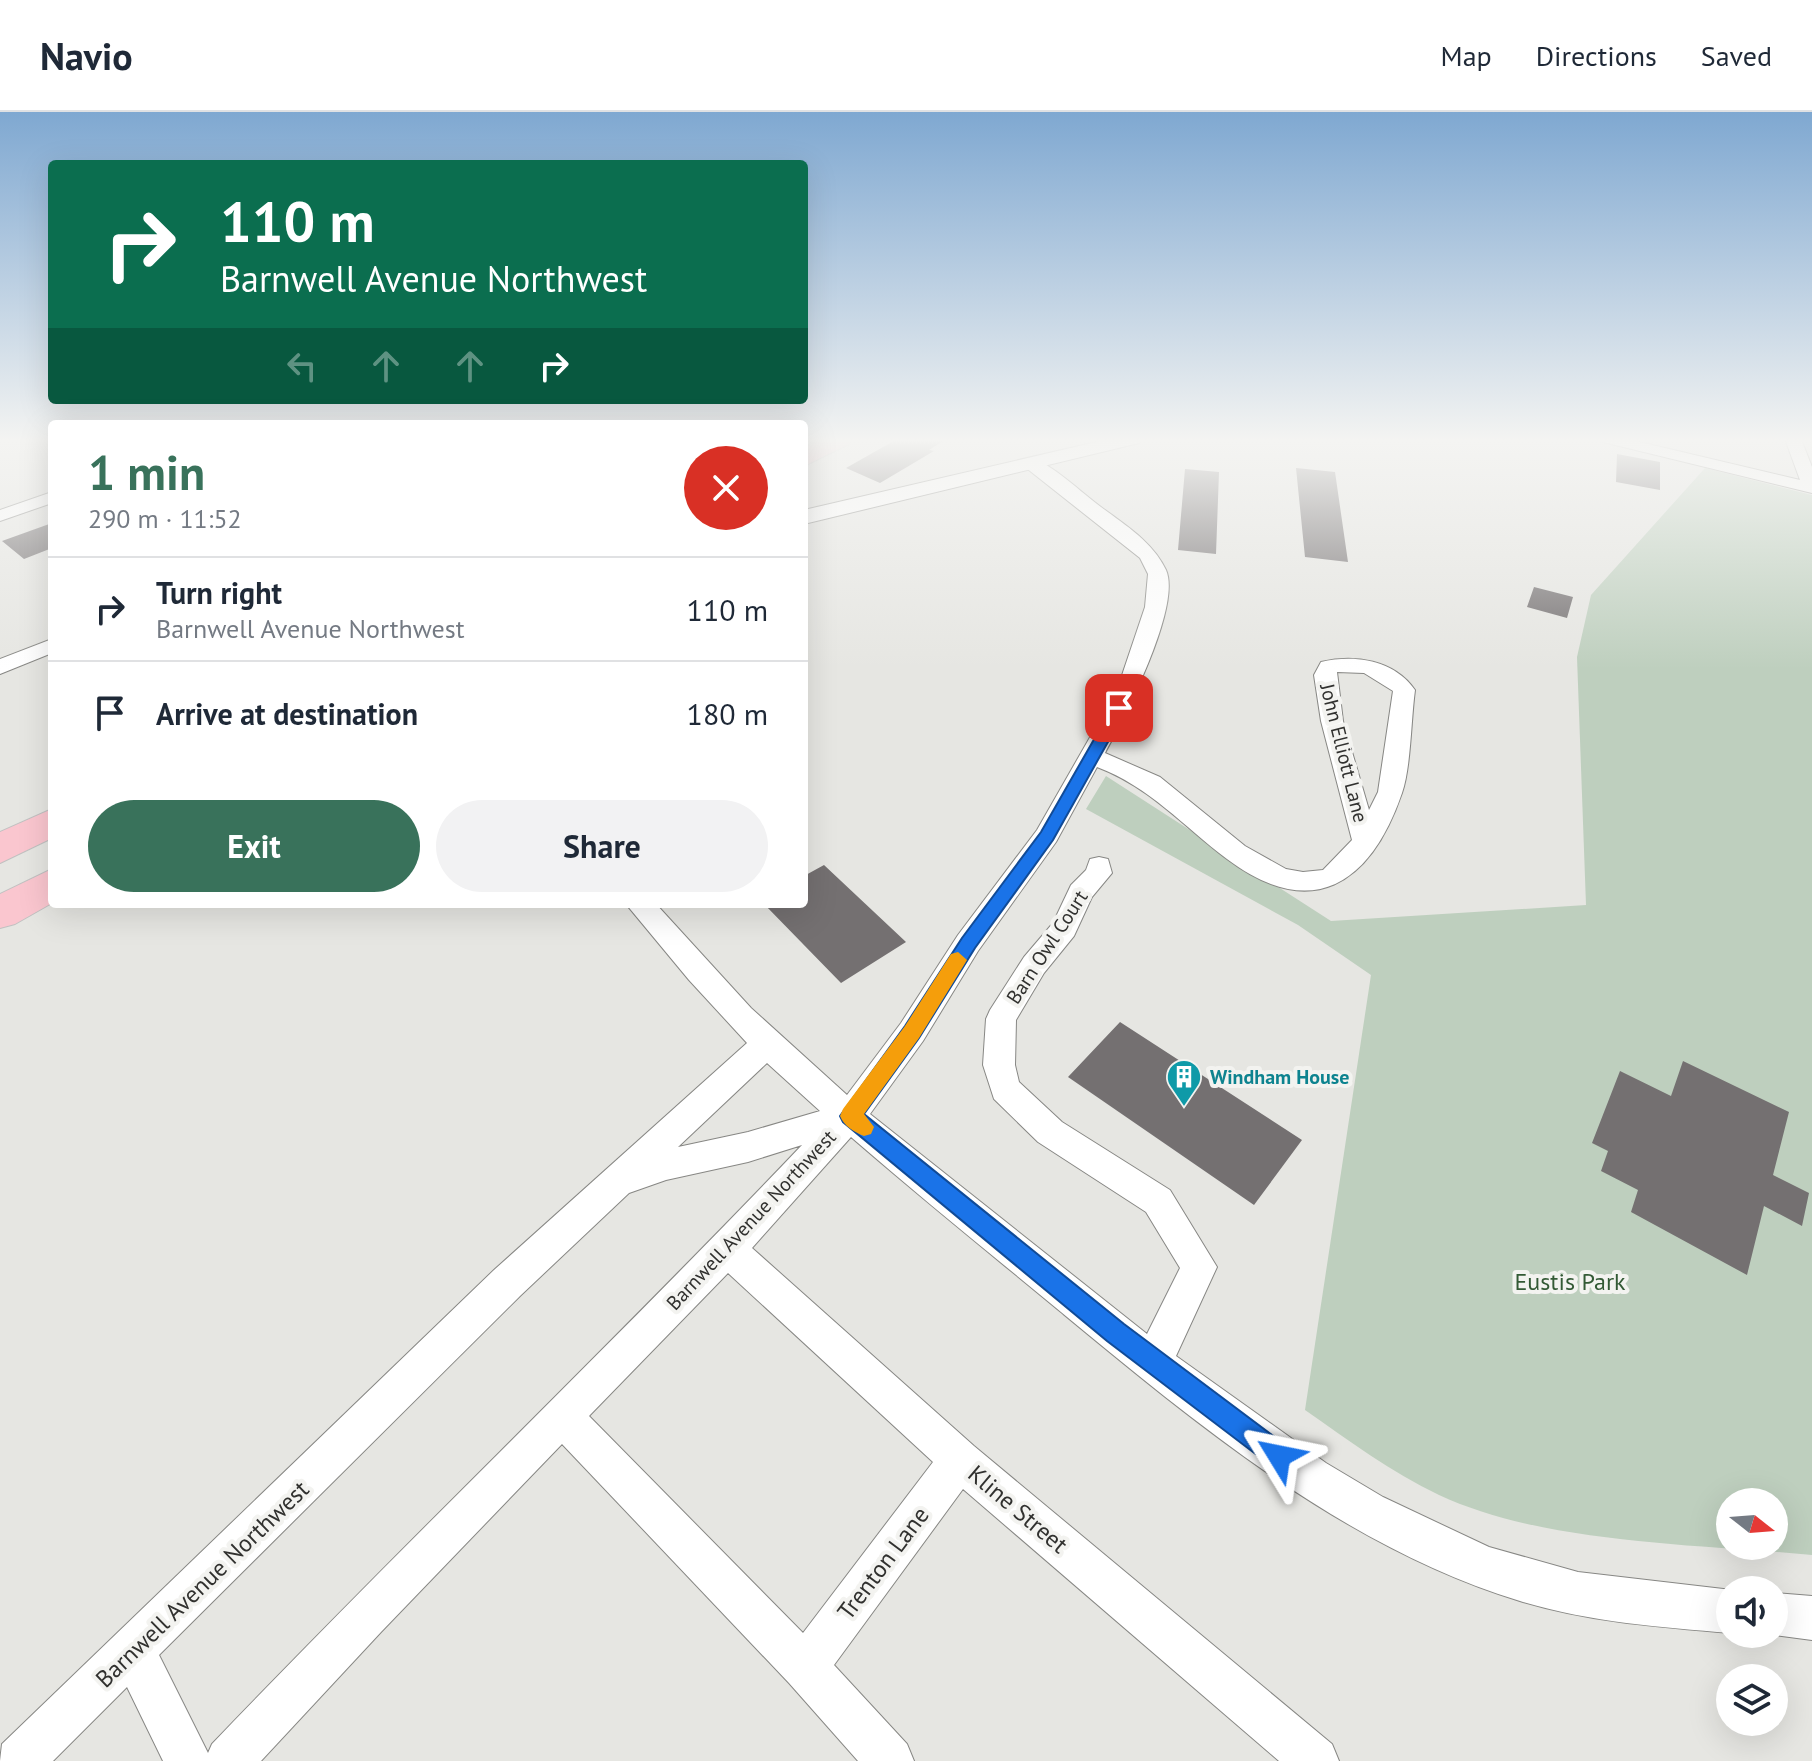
<!DOCTYPE html>
<html lang="en">
<head>
<meta charset="utf-8">
<style>
	body { margin:0; font-family:"PT Sans",sans-serif; background:#f2f2f3; color:#1f2937; height:100vh; display:flex; flex-direction:column; font-size:30px; white-space:nowrap }
	* { box-sizing:border-box; margin:0 }
	p { font-size:26px; color:#747a83 }
	.icon { flex:none; width:44px; height:44px; fill:none; stroke:currentColor; stroke-width:2; stroke-linecap:round; stroke-linejoin:round }
	.map { position:relative; flex:1; overflow:hidden }
	.side { position:absolute; left:48px; top:308px; width:760px; height:488px; display:flex; flex-direction:column; background:#fff; border-radius:8px; box-shadow:0 8px 32px #0002 }
	.side>* { flex:none }
	.top-card { position:absolute; left:48px; top:48px; width:760px; height:244px; border-radius:8px; box-shadow:0 8px 32px #0002; background:#0b6e4f; color:#fff; overflow:hidden }
	.needle { width:52px; rotate:107deg }
	.controls { position:absolute; left:1716px; top:1376px; display:grid; gap:16px }
	.controls a { display:grid; place-items:center; width:72px; height:72px; border-radius:50%; background:#fff; box-shadow:0 8px 32px #0002; font-size:40px }
	.pin { position:absolute; display:grid; place-items:center; width:68px; height:68px; color:#fff; margin:-34px; border-radius:16px; box-shadow:0 4px 12px #0006 }
	.me { position:absolute; width:88px; margin:-44px; rotate:305deg; stroke-linejoin:round; filter:drop-shadow(0 0 6px #0008) }
	.turn { display:flex; align-items:center; gap:28px; height:168px; padding:0 40px; font-size:36px }
	.turn .icon { width:104px; height:104px; stroke-width:2.5 }
	.turn b { display:block; font-size:56px; line-height:68px }
	.lanes { display:flex; align-items:center; height:76px; padding:0 40px; background:#0003; justify-content:center; gap:40px; direction:ltr }
	.lanes .off { opacity:.35 }
	.round { display:grid; place-items:center; flex:none; width:84px; height:84px; border-radius:42px; background:#f2f2f3 }
	.head { display:flex; align-items:center; justify-content:space-between; height:136px; padding:0 40px }
	h1 { font-size:48px; font-weight:700; line-height:60px; color:#39725b }
	.action { display:flex; gap:16px; margin-top:auto; padding:16px 40px }
	.action a { flex:1; height:92px; border-radius:48px; background:#39725b; color:#fff; font-size:32px; font-weight:700; line-height:92px; text-align:center }
	.action a+a { background:#f2f2f3; color:#1f2937 }
	ul { padding:0; list-style:none }
	li { display:flex; align-items:center; gap:24px; height:104px; padding:0 40px; border-top:2px solid #e0e1e3 }
	li div { flex:1 }
	li b { display:block; font-size:30px }
	li em { font-style:normal }
	header { display:flex; align-items:center; gap:48px; box-sizing:border-box; height:112px; padding:0 40px; background:#fff; border-bottom:2px solid #e0e1e3 }
	header strong { font-size:38px }
	nav { display:flex; gap:44px; margin-inline-start:auto; font-size:28px }
	.map>svg:first-child { display:block }
	.green { fill:#becfbe; fill-rule:evenodd }
	.building { fill:#747071 }
	.lines { fill:none; stroke-linecap:round; stroke-linejoin:round }
	.minor-casing { stroke:#878784; stroke-width:2 }
	.tertiary-casing { stroke:#878784; stroke-width:2 }
	.primary-casing { stroke:#c1c1c1; stroke-width:2 }
	.minor { fill:#fff; fill-rule:evenodd }
	.tertiary { fill:#fff; fill-rule:evenodd }
	.primary { fill:#fac6cf; fill-rule:evenodd }
	.route { fill:#1a73e8; stroke:#114b97; stroke-width:2 }
	.slow { fill:#f59e0b }
	.labels { text-anchor:middle; dominant-baseline:central; stroke-width:8; stroke-linejoin:round; paint-order:stroke }
	.street-label { font-size:20px; fill:#31312f; stroke:#f3f3f0 }
	.culture-label { font-size:20px; font-weight:bold; fill:#0d838f; stroke:#f3f3f0; text-anchor:start }
	.near-park-label { font-size:24px; fill:#335a35; stroke:#f3f3f0 }
	.near-street-label { font-size:24px; fill:#31312f; stroke:#f3f3f0 }
</style>
</head>
<body>
<header>
<strong>Navio</strong>
<nav><a>Map</a><a>Directions</a><a>Saved</a></nav>
</header>
<div class="map">
<svg width="1812" height="1649" viewBox="0 0 1812 1649">
	<rect width="100%" height="100%" fill="#e6e6e2"/>
	<!-- green -->
	<path class="green" d="M1705,356L1812,383V1443C1697,1432 1544,1432 1439,1383C1391,1360 1348,1328 1305,1298L1371,863L1298,813L1086,697L1106,664L1331,809L1586,793L1577,545L1591,483ZM1730,1390H1774V1434H1730Z"/>
	<!-- building -->
	<path class="building" d="M899,326H948L929,338L934,339L880,371L846,356Z
		M1617,342L1660,350V378L1616,370Z
		M1296,356L1335,360L1348,450L1305,445Z
		M1185,357L1219,360L1216,442L1178,438Z
		M52,411V436L24,447L2,429Z
		M1534,475L1573,485L1567,506L1527,495Z
		M824,753L906,830L841,871L764,792H804V764Z
		M1120,910L1302,1028L1254,1093L1068,965Z
		M1683,949L1789,1000L1773,1063L1809,1081L1802,1114L1764,1094L1747,1163L1631,1100L1638,1078L1601,1059L1608,1039L1592,1031L1620,959L1671,984Z"/>
	<g class="lines">
		<defs>
			<path id="minor" d="M1601,327H1627L1800,368L1785,327H1801L1812,355V381L1603,330Z
				M1031,346C1051,351 1083,382 1101,395C1125,413 1153,430 1166,458C1182,494 1124,607 1105,641L1160,665L1245,734L1286,757L1303,760L1323,758L1352,728L1321,609L1314,563L1321,550C1355,542 1394,548 1415,578C1411,607 1411,655 1402,681C1370,774 1311,810 1227,747C1183,714 1150,675 1097,655L1056,730L978,839L923,929L870,1002L1147,1222L1180,1156L1146,1100L1038,1030L994,987L983,953L986,907L990,898L1024,845L1053,811L1071,773L1086,758L1090,747L1099,745L1108,747L1112,761L1092,785L1074,824L1044,861L1016,908L1015,953L1019,970L1062,1010L1170,1078L1217,1155L1176,1244L1326,1351L1383,1385L1489,1435L1578,1460L1732,1478L1730,1521C1659,1515 1589,1510 1520,1489C1346,1436 1199,1314 1061,1200C991,1142 920,1085 851,1025L752,1136L974,1334L1332,1632L1339,1649H1279L963,1377L834,1553L907,1632L914,1649H858L789,1571L562,1332L381,1520L261,1649H163L127,1575L53,1649H0L2,1632L494,1158L747,931L689,868L626,792H656L751,896L847,983L901,911L958,823L1037,718L1117,578L1145,495L1148,462L1140,446L1025,355L1023,351ZM1337,560L1364,561L1393,579L1378,680L1369,698L1343,609ZM767,951L820,999L748,1020L678,1035ZM802,1033C609,1236 406,1429 212,1632L208,1641L159,1543L520,1184L629,1081L666,1068L748,1050ZM728,1161L933,1350L803,1521L589,1304Z
				M52,380V391L0,409V398Z
				M52,527V541L0,562V547Z
				M1774,1481L1812,1484V1528L1767,1522H1774Z"/>
			<path id="tertiary" d="M1109,327H1142L1139,331L804,412V398Z"/>
			<path id="primary" d="M822,327H852L849,332L804,354V336Z
				M52,697V726L0,751V720Z
				M52,757V791L15,812L0,816V782Z"/>
		</defs>
		<!-- minor casing -->
		<use href="#minor" class="minor-casing"/>
		<!-- tertiary casing -->
		<use href="#tertiary" class="tertiary-casing"/>
		<!-- primary casing -->
		<use href="#primary" class="primary-casing"/>
		<!-- minor -->
		<use href="#minor" class="minor"/>
		<!-- tertiary -->
		<use href="#tertiary" class="tertiary"/>
		<!-- primary -->
		<use href="#primary" class="primary"/>
	</g>
	<!-- sky -->
	<linearGradient id="sky" x2="0" y2="1"><stop stop-color="#7fa8d1"/><stop offset="0.59" stop-color="#f4f4f2"/><stop offset="1" stop-color="#f4f4f2" stop-opacity="0"/></linearGradient>
	<rect width="1812" height="557" fill="url(#sky)"/>
	<!-- route -->
	<path class="route" d="M1119,591L1127,596L1053,728L975,836L919,926L864,1002L1124,1212L1288,1335L1292,1344L1288,1353L1279,1357L1270,1353L1107,1229L843,1010L840,1004L905,914L962,826L1041,720L1112,596Z"/>
	<!-- slow -->
	<path class="slow" d="M958,840L967,848L964,853L919,926L864,1002L874,1015L871,1022L864,1024C854,1020 844,1014 840,1004L843,997L905,914L951,842Z"/>
	<!-- icons -->
	<defs>
		<symbol id="building-pin" viewBox="-11 -11 22 30"><path d="M0 17L-7.5 6A9.5 9.5 0 1 1 7.5 6Z" fill="#0f9aa8" stroke="#f3f3f0"/><path d="M-4-6H4V6H1V3H-1V6H-4ZM-2.5-4.3h1.7v1.8h-1.7ZM.8-4.3h1.7v1.8H.8ZM-2.5-1h1.7V.8h-1.7ZM.8-1h1.7V.8H.8Z" fill="#fff"/></symbol>
	</defs>
	<g fill-rule="evenodd">
		<use href="#building-pin" x="1164" y="945" width="40" height="54"/>
	</g>
	<g class="labels">
		<!-- street labels -->
		<g class="street-label">
			<text transform="translate(1344 641) rotate(76)">John Elliott Lane</text>
			<text transform="translate(1047 835) rotate(-57)">Barn Owl Court</text>
			<text transform="translate(751 1108) rotate(-47)">Barnwell Avenue Northwest</text>
		</g>
		<!-- culture labels -->
		<g class="culture-label">
			<text x="1210" y="965">Windham House</text>
		</g>
		<!-- near-park labels -->
		<g class="near-park-label">
			<text x="1570" y="1169">Eustis Park</text>
		</g>
		<!-- near-street labels -->
		<g class="near-street-label">
			<text transform="translate(1018 1397) rotate(40)">Kline Street</text>
			<text transform="translate(883 1451) rotate(-53)">Trenton Lane</text>
			<text transform="translate(202 1472) rotate(-44)">Barnwell Avenue Northwest</text>
		</g>
	</g>
</svg>
<div class="controls">
<a><svg class="needle" viewBox="-14 -14 28 28"><path d="M0-13l5 13h-10z" fill="#e53935"/><path d="M0 13l5-13h-10z" fill="#747a83"/></svg></a>
<a><svg class="icon" aria-label="sound" viewBox="0 0 24 24"><path d="M4 9h4l5-4v14l-5-4H4zM17 9q2 3 0 6"/></svg></a>
<a><svg class="icon" aria-label="layers" viewBox="0 0 24 24"><path d="M12 4l9 5-9 5-9-5zM3 14l9 5 9-5"/></svg></a>
</div>
<div class="pin" style="left:1119px;top:596px;background:#d93025"><svg class="icon" aria-label="arrive" viewBox="0 0 24 24"><path d="M6 21V4h12l-3 4 3 4H6"/></svg></div>
<svg class="me" style="left:1279px;top:1344px" viewBox="-20 -20 40 40"><path d="M0-17L14 15 0 8-14 15z" fill="#1a73e8" stroke="#fff" stroke-width="4"/></svg>
<div class="top-card">
<div class="turn"><svg class="icon" aria-label="right" viewBox="0 0 24 24"><path d="M7 20v-9h11M14 6l5 5-5 5"/></svg><div><b>110 m</b>Barnwell Avenue Northwest</div></div>
<div class="lanes"><svg class="icon off" aria-label="left" viewBox="0 0 24 24"><path d="M17 20v-9H6M10 6l-5 5 5 5"/></svg><svg class="icon off" aria-label="ahead" viewBox="0 0 24 24"><path d="M12 20V5M6 11l6-6 6 6"/></svg><svg class="icon off" aria-label="ahead" viewBox="0 0 24 24"><path d="M12 20V5M6 11l6-6 6 6"/></svg><svg class="icon" aria-label="right" viewBox="0 0 24 24"><path d="M7 20v-9h11M14 6l5 5-5 5"/></svg></div>
</div>
<section class="side">
<div class="head"><div><h1>1 min</h1><p>290 m · 11:52</p></div><a class="round" style="background:#d93025;color:#fff"><svg class="icon" aria-label="close" viewBox="0 0 24 24"><path d="M6 6l12 12M18 6L6 18"/></svg></a></div>
<ul>
<li><svg class="icon" aria-label="right" viewBox="0 0 24 24"><path d="M7 20v-9h11M14 6l5 5-5 5"/></svg><div><b>Turn right</b><p>Barnwell Avenue Northwest</p></div><em>110 m</em></li>
<li><svg class="icon" aria-label="arrive" viewBox="0 0 24 24"><path d="M6 21V4h12l-3 4 3 4H6"/></svg><div><b>Arrive at destination</b></div><em>180 m</em></li>
</ul>
<div class="action"><a>Exit</a><a>Share</a></div>
</section>
</div>
</body>
</html>
